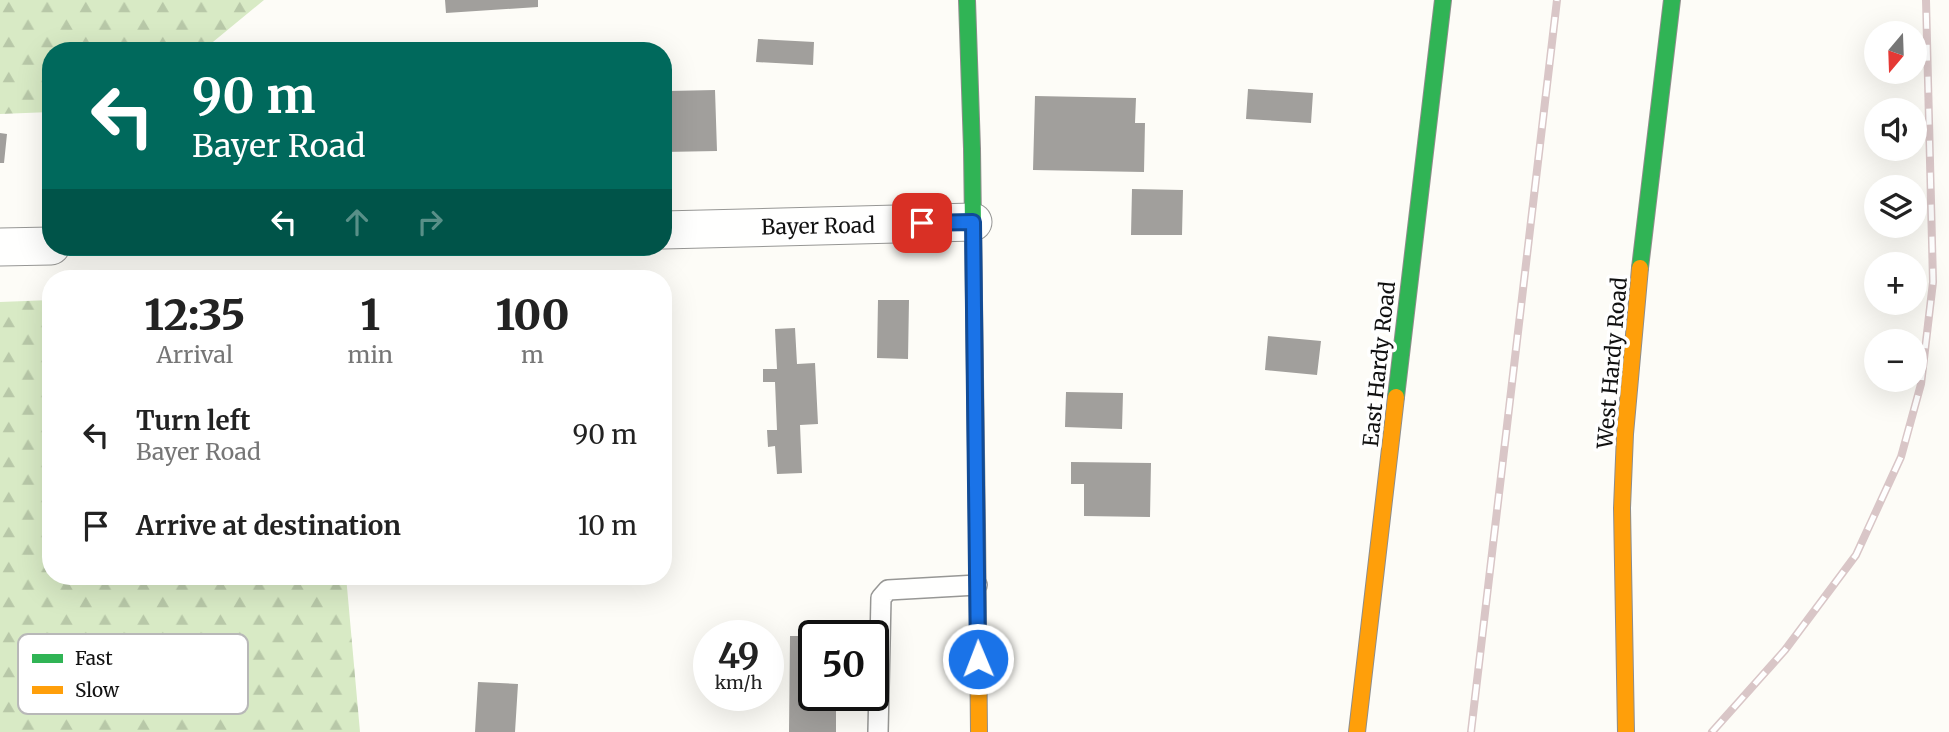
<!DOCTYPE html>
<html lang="en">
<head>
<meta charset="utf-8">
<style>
	body { margin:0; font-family:Merriweather,serif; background:#f6f6f6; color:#222; height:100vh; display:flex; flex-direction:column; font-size:26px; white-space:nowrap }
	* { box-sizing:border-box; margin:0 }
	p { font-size:23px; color:#767676 }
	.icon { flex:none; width:38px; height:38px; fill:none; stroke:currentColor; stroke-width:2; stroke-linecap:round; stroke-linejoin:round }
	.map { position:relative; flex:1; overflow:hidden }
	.details { position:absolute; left:42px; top:270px; width:630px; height:315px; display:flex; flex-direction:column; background:#fff; border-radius:28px; box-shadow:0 7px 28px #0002 }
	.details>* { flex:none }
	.banner { position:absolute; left:42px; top:42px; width:630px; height:214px; border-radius:28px; box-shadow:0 7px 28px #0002; background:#00695c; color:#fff; overflow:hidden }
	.needle { width:46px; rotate:199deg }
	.controls { position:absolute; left:1864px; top:21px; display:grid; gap:14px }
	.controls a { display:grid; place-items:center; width:63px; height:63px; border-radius:50%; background:#fff; box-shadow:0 7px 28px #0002; font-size:35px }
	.speed { position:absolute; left:693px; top:620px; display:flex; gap:14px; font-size:35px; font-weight:700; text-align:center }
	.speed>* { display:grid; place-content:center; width:91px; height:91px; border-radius:50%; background:#fff; box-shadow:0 7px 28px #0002; line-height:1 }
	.speed small { font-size:18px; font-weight:400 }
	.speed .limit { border:4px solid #111; border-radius:10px; background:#fff; color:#111 }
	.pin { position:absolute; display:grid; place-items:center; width:60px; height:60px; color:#fff; margin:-30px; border-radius:14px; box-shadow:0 4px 10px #0006 }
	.me { position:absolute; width:77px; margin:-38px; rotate:359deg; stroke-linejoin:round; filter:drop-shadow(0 0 5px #0008) }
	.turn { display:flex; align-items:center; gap:24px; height:147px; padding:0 35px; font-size:32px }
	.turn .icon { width:91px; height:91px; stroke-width:2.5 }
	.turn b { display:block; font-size:49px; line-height:60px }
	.lanes { display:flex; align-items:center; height:66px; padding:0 35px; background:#0003; justify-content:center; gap:35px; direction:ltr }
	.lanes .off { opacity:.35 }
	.eta { display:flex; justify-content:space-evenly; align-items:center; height:119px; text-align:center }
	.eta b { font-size:42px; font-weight:800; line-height:49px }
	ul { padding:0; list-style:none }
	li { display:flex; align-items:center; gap:21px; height:91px; padding:0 35px }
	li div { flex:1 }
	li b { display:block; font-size:26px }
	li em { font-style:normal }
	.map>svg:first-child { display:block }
	.forest { fill:url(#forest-firs) }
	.building { fill:#a19f9c }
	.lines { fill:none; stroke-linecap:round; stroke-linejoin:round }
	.lane-casing { stroke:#979795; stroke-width:22 }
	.street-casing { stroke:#979795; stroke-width:39 }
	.fast-casing { stroke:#8e8d8b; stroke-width:18 }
	.slow-casing { stroke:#8e8d8b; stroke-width:18 }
	.lane { stroke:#fffffe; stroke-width:19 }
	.street { stroke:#fffffe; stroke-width:37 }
	.fast { stroke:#30b455; stroke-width:16 }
	.slow { stroke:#ff9f0a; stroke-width:16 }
	.rail-casing { stroke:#d9c6c7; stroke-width:8 }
	.rail { stroke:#fff; stroke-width:5; stroke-dasharray:16; stroke-linecap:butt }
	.route-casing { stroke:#114b97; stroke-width:18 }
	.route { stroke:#1a73e8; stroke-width:12 }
	.labels { text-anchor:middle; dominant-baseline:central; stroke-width:7; stroke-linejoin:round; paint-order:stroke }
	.street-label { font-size:21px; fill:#111; stroke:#fff }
	.key { fill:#fff; stroke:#b8b8b8; stroke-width:2 }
	.key-label { font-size:19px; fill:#111 }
</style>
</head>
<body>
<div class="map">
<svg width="1949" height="732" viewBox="0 0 1949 732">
	<defs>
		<pattern id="forest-firs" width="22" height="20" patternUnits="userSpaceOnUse" patternTransform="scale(1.75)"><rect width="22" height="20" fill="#d8eac5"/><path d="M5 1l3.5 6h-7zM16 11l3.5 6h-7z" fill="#b8c8a8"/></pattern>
	</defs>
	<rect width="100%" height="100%" fill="#fdfcf7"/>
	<!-- forest -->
	<path class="forest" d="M0,0H264L202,51H51V112L0,114Z
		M51,300V576H346L360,732H0V302Z"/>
	<!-- building -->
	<path class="building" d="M445,0H538V7L446,13Z
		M758,39L814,42L813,65L756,62Z
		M1248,89L1313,93L1311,123L1246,119Z
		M715,90L717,151L663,152V110H670L669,91Z
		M1035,96L1136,98L1135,123H1145L1144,172L1033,170Z
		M0,133L7,134L4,163H0Z
		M1132,189L1183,190L1182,235H1131Z
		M878,300H909L908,359L877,358Z
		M795,328L797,364L815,363L818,424L800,425L802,473L777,474L775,446L768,447L767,430H777L775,382H763V369H777L775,329Z
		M1268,336L1321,341L1317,375L1265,370Z
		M1066,392L1123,393L1122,429L1065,427Z
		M1071,462L1151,463L1150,517L1084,516V484H1071Z
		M790,636H814V695H836V732H789Z
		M478,682L518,684L515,732H475Z"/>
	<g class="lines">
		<defs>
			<path id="lane" d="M878,732L881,598L888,590L977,585"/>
			<path id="street" d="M663,230L973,222
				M0,247L51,246"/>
			<path id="fast" d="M967,0L972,149L977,527
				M1640,268L1672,0
				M1396,397L1443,0"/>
			<path id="slow" d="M977,527L979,732
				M1357,732L1396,397
				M1626,732L1622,508L1625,434L1640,268"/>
		</defs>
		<!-- lane casing -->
		<use href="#lane" class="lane-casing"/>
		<!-- street casing -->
		<use href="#street" class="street-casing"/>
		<!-- fast casing -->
		<use href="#fast" class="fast-casing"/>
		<!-- slow casing -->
		<use href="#slow" class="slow-casing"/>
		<!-- lane -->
		<use href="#lane" class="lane"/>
		<!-- street -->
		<use href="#street" class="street"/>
		<!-- fast -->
		<use href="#fast" class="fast"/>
		<!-- slow -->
		<use href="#slow" class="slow"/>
		<defs>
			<path id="rail" d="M1471,732L1557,0
				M1712,732L1785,650L1856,555L1901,457L1921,384L1933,282L1926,0"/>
		</defs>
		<!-- rail casing -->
		<use href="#rail" class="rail-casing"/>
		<!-- rail -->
		<use href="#rail" class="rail"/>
	</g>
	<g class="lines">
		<defs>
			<path id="route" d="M922,223L973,222L978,659"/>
		</defs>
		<!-- route casing -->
		<use href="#route" class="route-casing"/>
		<!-- route -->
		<use href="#route" class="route"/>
	</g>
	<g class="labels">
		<!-- street labels -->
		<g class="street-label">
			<text transform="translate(818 226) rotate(-1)">Bayer Road</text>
			<text transform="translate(1612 363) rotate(-85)">West Hardy Road</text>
			<text transform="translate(1379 364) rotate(-84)">East Hardy Road</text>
		</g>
	</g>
	<!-- legend -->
	<rect x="18" y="634" width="230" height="80" rx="10" class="key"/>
	<rect x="32" y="654" width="31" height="9" fill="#30b455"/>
	<rect x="32" y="686" width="31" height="8" fill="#ff9f0a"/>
	<g class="key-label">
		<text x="75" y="665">Fast</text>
		<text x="75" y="697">Slow</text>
	</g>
</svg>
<div class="controls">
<a><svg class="needle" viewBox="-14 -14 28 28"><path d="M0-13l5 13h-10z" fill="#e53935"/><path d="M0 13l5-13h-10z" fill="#767676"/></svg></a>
<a><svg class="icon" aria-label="sound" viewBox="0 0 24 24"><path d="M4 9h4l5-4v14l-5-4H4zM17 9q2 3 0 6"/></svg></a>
<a><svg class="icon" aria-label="layers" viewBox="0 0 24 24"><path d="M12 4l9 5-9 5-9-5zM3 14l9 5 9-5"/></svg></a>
<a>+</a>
<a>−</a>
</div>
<div class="speed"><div>49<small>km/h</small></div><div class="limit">50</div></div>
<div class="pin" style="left:922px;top:223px;background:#d93025"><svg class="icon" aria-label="arrive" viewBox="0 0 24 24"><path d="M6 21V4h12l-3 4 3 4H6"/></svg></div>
<svg class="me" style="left:978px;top:659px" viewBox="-20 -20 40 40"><circle r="17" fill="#1a73e8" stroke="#fff" stroke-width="3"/><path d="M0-11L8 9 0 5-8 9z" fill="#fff"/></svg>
<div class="banner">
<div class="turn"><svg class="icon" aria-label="left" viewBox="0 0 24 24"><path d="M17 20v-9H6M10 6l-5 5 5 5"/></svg><div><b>90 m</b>Bayer Road</div></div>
<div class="lanes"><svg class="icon" aria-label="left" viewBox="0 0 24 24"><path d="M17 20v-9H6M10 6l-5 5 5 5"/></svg><svg class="icon off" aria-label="ahead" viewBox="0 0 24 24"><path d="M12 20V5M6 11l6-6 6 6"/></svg><svg class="icon off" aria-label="right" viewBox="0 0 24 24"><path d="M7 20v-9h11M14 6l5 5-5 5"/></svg></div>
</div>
<section class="details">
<div class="eta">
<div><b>12:35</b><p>Arrival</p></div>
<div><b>1</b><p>min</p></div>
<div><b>100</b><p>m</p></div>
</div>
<ul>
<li><svg class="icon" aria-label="left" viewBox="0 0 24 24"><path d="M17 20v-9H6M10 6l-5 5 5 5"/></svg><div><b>Turn left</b><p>Bayer Road</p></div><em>90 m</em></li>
<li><svg class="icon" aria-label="arrive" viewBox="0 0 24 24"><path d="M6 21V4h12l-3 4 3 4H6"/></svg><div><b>Arrive at destination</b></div><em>10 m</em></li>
</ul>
</section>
</div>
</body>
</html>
